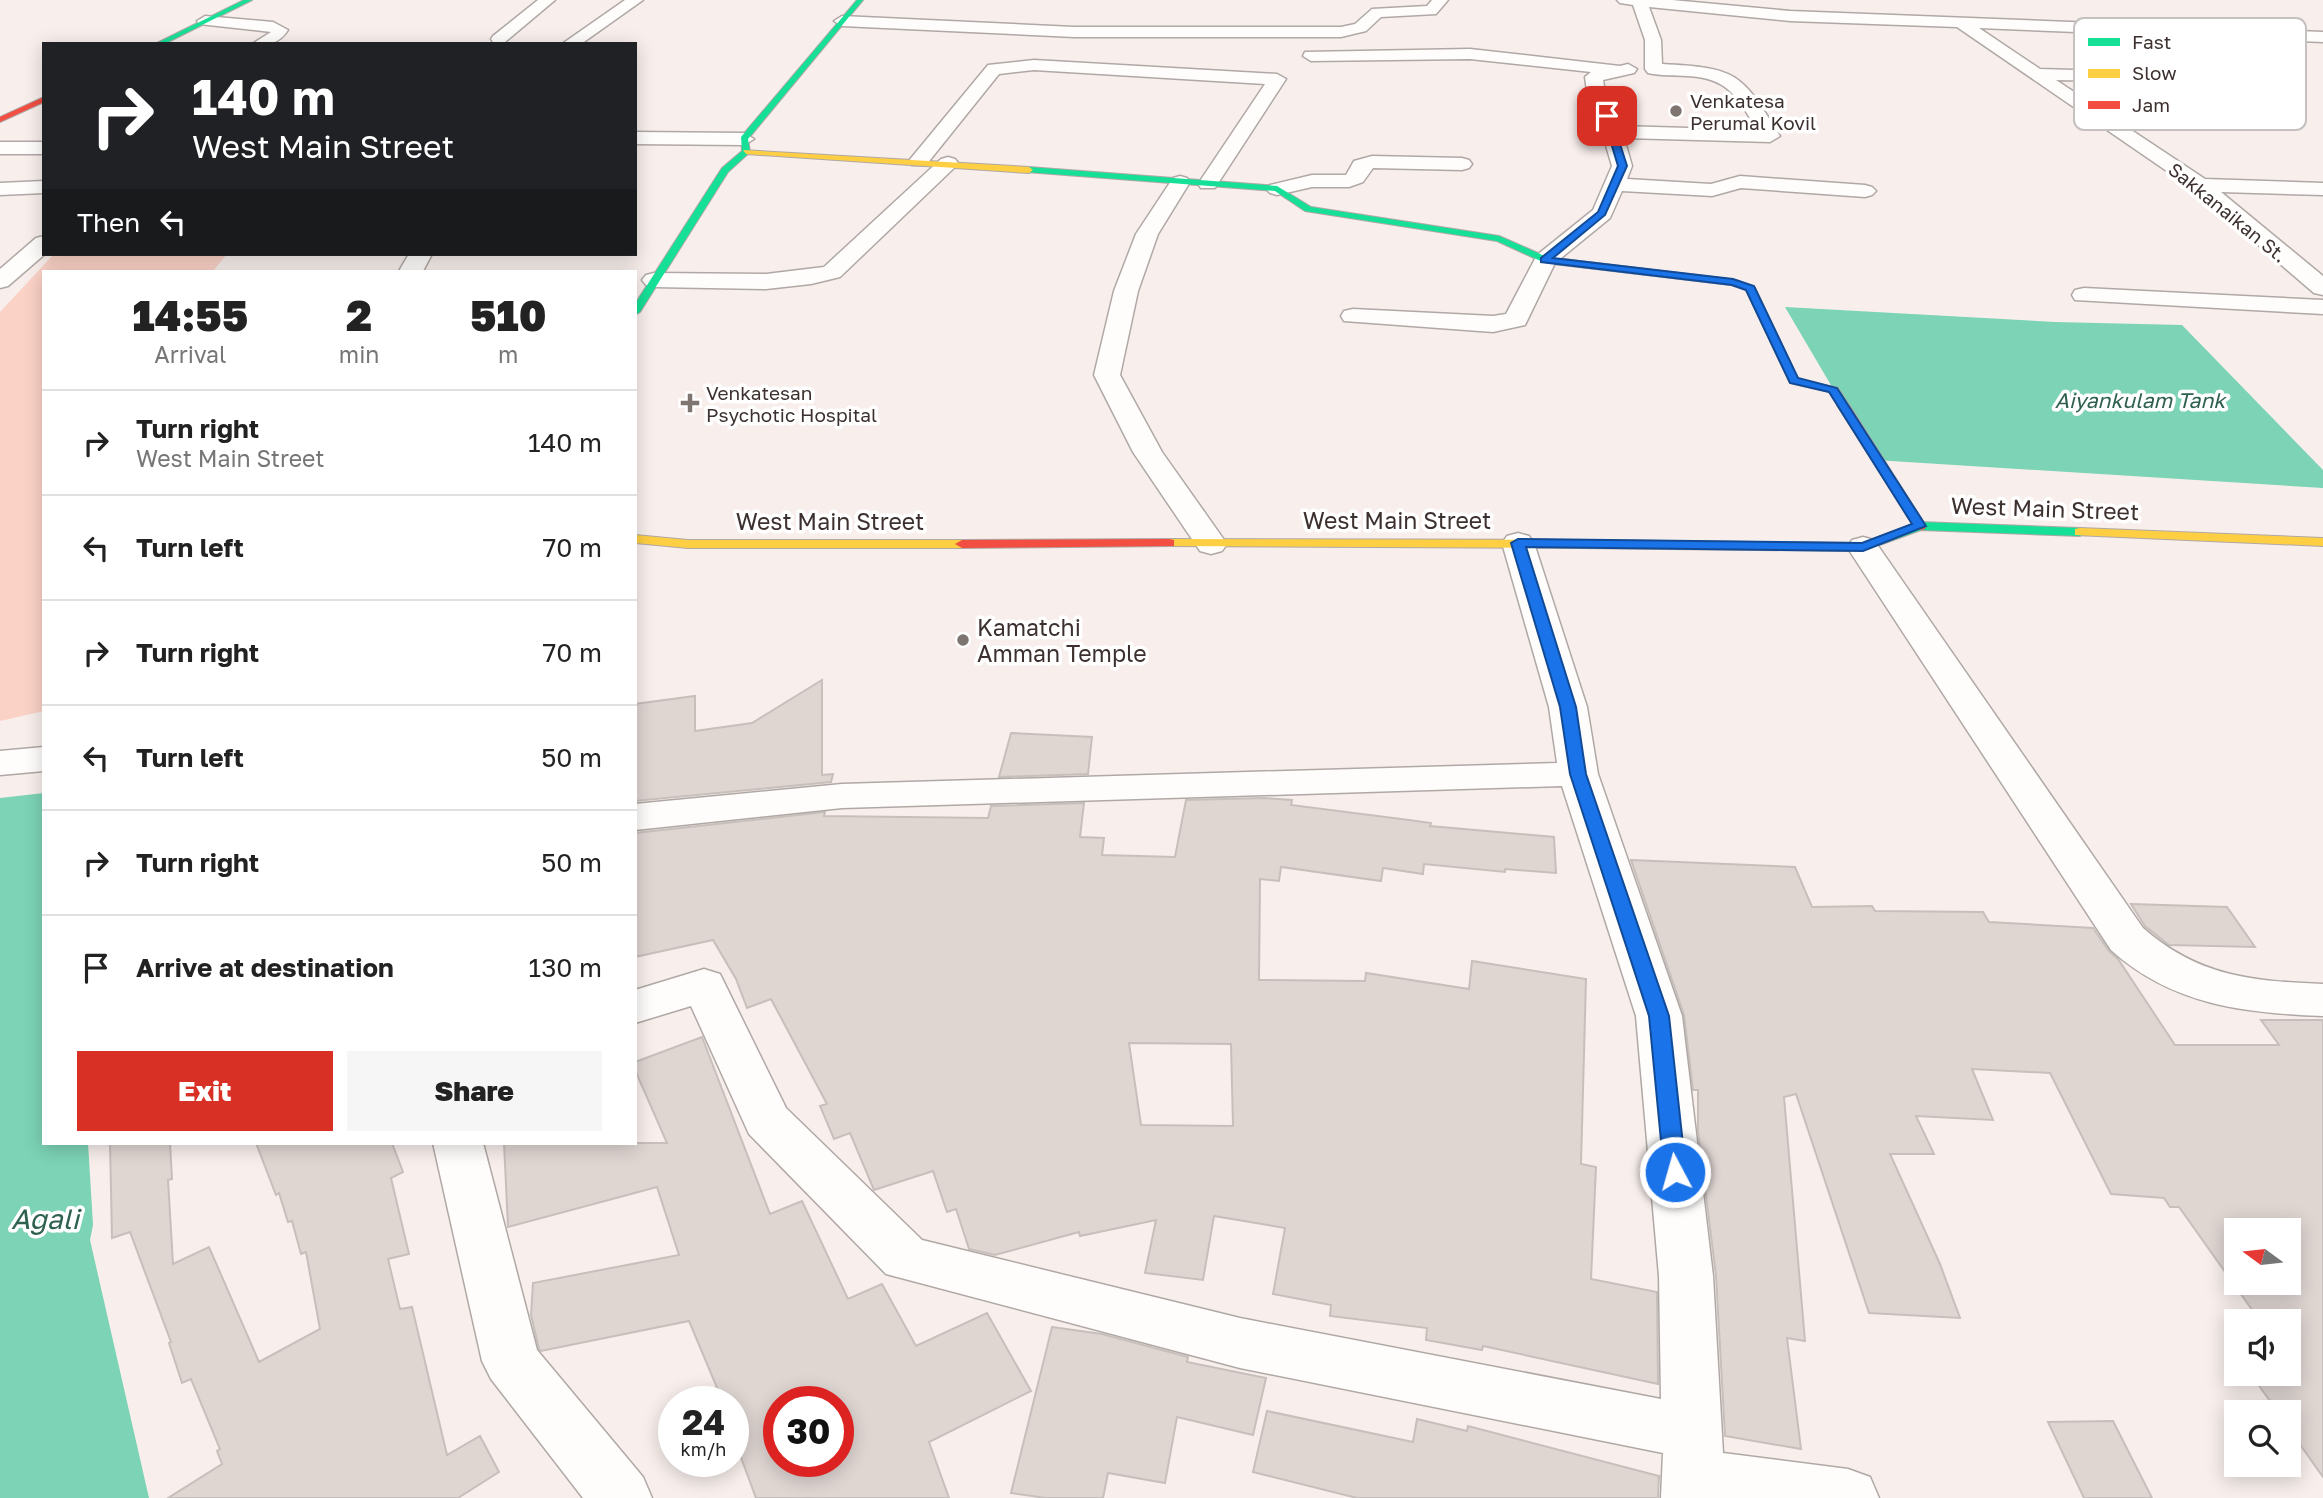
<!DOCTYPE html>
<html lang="en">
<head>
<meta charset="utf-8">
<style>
	body { margin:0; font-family:"Golos Text",sans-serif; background:#f6f6f6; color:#222; height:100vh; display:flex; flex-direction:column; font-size:26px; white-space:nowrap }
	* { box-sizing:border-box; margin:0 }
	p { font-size:23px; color:#767676 }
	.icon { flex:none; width:38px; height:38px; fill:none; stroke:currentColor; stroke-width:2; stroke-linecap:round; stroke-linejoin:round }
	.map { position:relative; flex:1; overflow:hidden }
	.details { position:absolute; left:42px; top:270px; width:595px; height:875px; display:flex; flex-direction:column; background:#fff; border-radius:0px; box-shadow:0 4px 18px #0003 }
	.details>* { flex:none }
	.hud { position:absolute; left:42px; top:42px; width:595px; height:214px; border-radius:0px; box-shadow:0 4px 18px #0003; background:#202124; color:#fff; overflow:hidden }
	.needle { width:46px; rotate:285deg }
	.buttons { position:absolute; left:2224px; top:1218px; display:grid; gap:14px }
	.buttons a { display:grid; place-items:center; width:77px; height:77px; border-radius:0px; background:#fff; box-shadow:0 4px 18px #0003; font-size:35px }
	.speed { position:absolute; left:658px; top:1386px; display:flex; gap:14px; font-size:35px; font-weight:700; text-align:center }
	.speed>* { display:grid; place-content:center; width:91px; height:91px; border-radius:50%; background:#fff; box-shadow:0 4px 18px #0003; line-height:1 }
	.speed small { font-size:18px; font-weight:400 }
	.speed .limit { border:10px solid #d22; background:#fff; color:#111 }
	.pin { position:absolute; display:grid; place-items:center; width:60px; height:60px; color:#fff; margin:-30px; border-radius:14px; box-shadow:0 4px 10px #0006 }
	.me { position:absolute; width:77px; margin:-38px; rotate:354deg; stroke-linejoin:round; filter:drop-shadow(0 0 5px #0008) }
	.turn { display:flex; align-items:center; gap:24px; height:147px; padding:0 35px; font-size:32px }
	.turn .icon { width:91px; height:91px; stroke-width:2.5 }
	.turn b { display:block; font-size:49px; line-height:60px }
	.then { display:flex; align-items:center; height:66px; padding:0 35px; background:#0003; gap:14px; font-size:26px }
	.eta { display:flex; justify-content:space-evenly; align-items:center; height:119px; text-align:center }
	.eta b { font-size:42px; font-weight:800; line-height:49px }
	.cta { display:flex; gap:14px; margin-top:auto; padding:14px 35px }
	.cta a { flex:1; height:80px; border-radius:0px; background:#d93025; color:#fff; font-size:28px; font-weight:800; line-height:80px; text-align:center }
	.cta a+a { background:#f6f6f6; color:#222 }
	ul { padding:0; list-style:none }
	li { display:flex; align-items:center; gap:21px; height:105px; padding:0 35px; border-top:2px solid #e0e0e0 }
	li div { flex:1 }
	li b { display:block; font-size:26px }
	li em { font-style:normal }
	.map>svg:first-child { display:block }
	.green { fill:#fbd2c6 }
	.water { fill:#7cd3b5 }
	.building { fill:#dfd6d2; stroke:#c7bfbc; stroke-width:2; fill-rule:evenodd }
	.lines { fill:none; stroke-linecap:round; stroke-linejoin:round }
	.street-casing { stroke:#b0a8a5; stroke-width:3 }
	.fast-casing { stroke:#b0a8a5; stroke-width:2 }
	.slow-casing { stroke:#b0a8a5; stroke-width:2 }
	.jam-casing { stroke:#b0a8a5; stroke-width:2 }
	.street { fill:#fefdfc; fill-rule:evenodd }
	.fast { fill:#16e098; fill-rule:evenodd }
	.slow { fill:#ffcf43; fill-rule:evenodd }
	.jam { fill:#f24e42; fill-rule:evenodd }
	.route { fill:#1a73e8; stroke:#114b97; stroke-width:2 }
	.poi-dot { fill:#7e7470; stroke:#fff; stroke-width:2.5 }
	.labels { text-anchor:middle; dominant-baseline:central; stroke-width:7; stroke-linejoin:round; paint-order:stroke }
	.far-poi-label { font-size:19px; fill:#3c312e; stroke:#fff; text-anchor:start }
	.far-street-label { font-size:19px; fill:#3c312e; stroke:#fff }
	.far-water-label { font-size:21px; font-style:italic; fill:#2f614f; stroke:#fff }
	.street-label { font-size:23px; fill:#3c312e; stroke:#fff }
	.poi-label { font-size:23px; fill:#3c312e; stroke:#fff; text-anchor:start }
	.near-water-label { font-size:28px; font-style:italic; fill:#2f614f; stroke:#fff }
	.key { fill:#fff; stroke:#c4c1c0; stroke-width:2 }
	.key-label { font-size:19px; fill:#3c312e }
</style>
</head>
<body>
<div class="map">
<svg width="2323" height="1498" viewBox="0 0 2323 1498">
	<rect width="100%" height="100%" fill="#f8efec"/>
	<!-- green -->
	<path class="green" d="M54,254H227L213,271H44V711L0,721V312Z"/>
	<!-- water -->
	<path class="water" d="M1785,307L2055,322L2182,325L2323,470V488L1875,460Z
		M44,793V1143H88L93,1225L90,1240L149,1498H0V798Z"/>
	<!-- building -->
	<path class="building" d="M822,680V775L833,774L831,782L635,801V704L695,696V731L752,723Z
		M1011,733L1092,737L1088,774L999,777Z
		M1264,798L1292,800L1291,805L1409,820L1431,823L1430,826L1554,837L1556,873L1505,869V872L1424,864L1423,874L1383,868L1381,881L1281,867L1279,881L1260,879L1259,980L1365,981L1366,973L1469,989L1472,961L1586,979L1581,1164L1596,1167L1591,1279L1657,1292L1658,1384L1483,1346L1482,1350L1426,1340L1427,1328L1330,1316L1331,1305L1273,1294L1285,1228L1214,1216L1203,1280L1145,1273L1156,1220L1080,1236L1079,1232L995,1255L969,1249L956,1209L947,1212L933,1171L874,1190L850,1133L834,1139L820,1106L827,1104L771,999L747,1008L736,979L713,940L635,957V833L825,812L824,816L988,818L991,806L1084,803L1080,837L1104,838L1102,855L1175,857L1186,800ZM1129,1043L1231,1044L1233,1126L1141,1125Z
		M1631,860L1795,867L1812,907L1872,906L1875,911L1983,912L1989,922L2093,928L2109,951L2118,959L2175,1045H2279L2261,1020H2323V1477L2289,1429V1412H2278L2252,1376L2297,1372L2289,1361V1321H2260L2179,1207H2170L2164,1198L2111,1194L2050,1073L1972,1069L1993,1120L1916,1116L1934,1154H1890L1940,1264L1960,1318L1869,1313L1796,1094L1784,1097L1805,1341L1787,1338L1801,1449L1725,1436L1716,1276L1698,1131V1090H1693L1684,1015ZM2236,1230H2289V1283H2236Z
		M2131,904L2227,907L2255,947L2169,945L2145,926Z
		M702,1037L770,1214L802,1201L848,1299L882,1284L916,1346L987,1313L1031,1391L929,1442L949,1498H756L733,1436V1402H723L689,1321L541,1351L539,1349L531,1315L533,1283L679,1255L657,1187L508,1227L504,1143H667L635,1070V1062ZM779,1402H838V1461H779Z
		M110,1143H170L172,1179L168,1180L173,1264L209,1247L259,1362L320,1329L306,1252L301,1254L292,1221L288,1222L279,1193L276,1195L256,1143H392L403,1172L391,1178L409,1254L388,1259L400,1309L412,1307L447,1455L480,1436L499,1472L458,1498H168L222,1464L217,1451L220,1449L191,1379L182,1383L169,1343L171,1342L130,1232L112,1238Z
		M1052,1327L1102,1334L1188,1357L1187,1362L1266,1378L1253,1435L1177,1417L1165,1483L1108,1473L1103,1498H1046L1011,1493Z
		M1267,1411L1413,1442L1417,1419L1467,1431L1468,1426L1659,1476L1658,1498H1357L1253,1472Z
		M2113,1421L2152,1498H2084L2048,1422Z"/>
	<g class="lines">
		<defs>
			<path id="street" d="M538,0H555L505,42H493L491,39L493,36Z
				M625,0H643L581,44H562Z
				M1432,0H1448L1436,14L1381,17L1366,31L1341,37H1074L842,26L834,21L842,16L1074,27H1341L1355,24L1372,9L1427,6Z
				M1617,0H1672L1790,11L2323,32V42L1979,28L2040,69L2174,73L2177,77L2174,81L2168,82L2056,80L2205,179L2323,183V195L2221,192L2323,276V295L2314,293L2193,189L1957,27L1790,21L1649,7L1661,40L1662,64C1737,68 1741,72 1780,136L1770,142L1624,138L1632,166L1627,179L1711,184L1740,176L1865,185L1872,187L1876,191L1872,195L1865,197L1741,188L1712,196L1622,191L1610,218L1555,263L1525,325L1493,332L1344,321L1341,316L1344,311L1353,309L1493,316L1506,314L1537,255L1593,210L1612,166L1600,125L1588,98L1585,77L1591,72L1470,59L1311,61L1303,56L1305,52L1470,49L1620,66L1628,64L1637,69L1634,73L1603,80L1606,98L1620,126L1757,130C1737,96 1728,78 1687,76C1674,75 1661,76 1648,73L1645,69V40L1633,5L1620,3Z
				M205,16L273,22L288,30C278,45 269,44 252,44L271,32L199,24L197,21Z
				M1034,60L1277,74L1286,79L1215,188H1201L1198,184L1265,84L1034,70L999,74L926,165H912L909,161L912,157L988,65Z
				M635,132L744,133L754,139L744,145L635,144Z
				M0,142H44V154H0Z
				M1372,156L1462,158L1469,160L1472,164L1469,168L1462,170L1373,168L1363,182L1349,187H1312L1277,195L1270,193L1266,189L1270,185L1312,175H1346L1354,161Z
				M948,157L955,159L958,163L955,167L840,277L811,284L766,289L654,287L646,285L642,280L646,275L654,273L766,274L824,267L941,159Z
				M1180,176L1187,178L1190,182L1158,234L1138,291L1120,375L1162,452L1227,544L1222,551L1211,554L1200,551L1133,452L1094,375L1114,291L1136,234L1173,178Z
				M44,181V193L0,195V183Z
				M44,236L45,254L8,286L0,288V269L36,238Z
				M409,254H432L423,271H399Z
				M2084,288L2323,300V314L2075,300L2072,295L2075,290Z
				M1518,533L1529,536L1534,543L1587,707L1598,774L1682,1016L1713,1276L1723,1453L1848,1469L1870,1477L1879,1498H1661L1663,1453L1240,1368L886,1274L749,1134L691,1006L635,1023V990L704,969L720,974L786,1108L922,1240L1240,1318L1661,1399L1659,1276L1636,1016L1562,786L842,808L635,830V804L842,784L1557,763L1549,707L1502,543L1507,536Z
				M1863,537L1874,540L2143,928C2199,977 2252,981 2323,984V1016C2244,1013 2172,1005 2111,950L1847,547L1852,540Z
				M44,747V771L0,775V751Z
				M433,1143H483L537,1350L643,1477L652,1498H583L491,1379L482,1361Z"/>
			<path id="fast" d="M244,0H252L164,44H155Z
				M857,0H863L748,139L750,152L728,172L640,312L635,315V304L722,168L742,151L741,137Z
				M1029,167L1277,186L1311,207L1499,236L1547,257L1736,280L1755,288L1798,379L1838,388L1849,405L1839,407L1830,392L1790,383L1746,290L1731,285L1545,263L1497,241L1305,211L1275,191L1026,172L1025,170Z
				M1920,522L2080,528L2086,532L2080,536L1921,530L1863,551L1578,548L1571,544L1578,540L1862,543Z"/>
			<path id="slow" d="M743,150L1029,167L1033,170L1029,173L746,154Z
				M2080,528L2323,538V546L2075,535V529Z
				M635,535L688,540H962L969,544L962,548H688L635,543Z
				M1169,539L1578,540L1585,544L1578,548L1164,546V540Z"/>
			<path id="jam" d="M44,97V102L0,122V117Z
				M1843,402L1849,405L1926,526L1925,529L1920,530L1914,526L1837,405Z
				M1169,539L1174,540V546L962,548L955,544L962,540Z"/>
		</defs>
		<!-- street casing -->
		<use href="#street" class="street-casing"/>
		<!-- fast casing -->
		<use href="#fast" class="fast-casing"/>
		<!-- slow casing -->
		<use href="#slow" class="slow-casing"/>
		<!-- jam casing -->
		<use href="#jam" class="jam-casing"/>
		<!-- street -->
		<use href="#street" class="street"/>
		<!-- fast -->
		<use href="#fast" class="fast"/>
		<!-- slow -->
		<use href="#slow" class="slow"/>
		<!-- jam -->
		<use href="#jam" class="jam"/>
	</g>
	<!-- route -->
	<path class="route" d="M1607,114L1611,116L1627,166L1605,215L1553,258L1733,279L1754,286L1798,378L1837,388L1926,526L1863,551L1526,547L1576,707L1586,774L1669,1016L1686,1172L1683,1178L1675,1181L1668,1178L1664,1172L1649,1016L1570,774L1560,707L1511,543L1518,539L1862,543L1912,524L1829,392L1790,383L1746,290L1732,285L1541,262V258L1598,212L1618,166L1603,116Z"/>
	<!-- markers -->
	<g class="poi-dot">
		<circle cx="1676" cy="111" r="7"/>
		<path d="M686.5 392.5h7v7h7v7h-7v7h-7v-7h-7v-7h7z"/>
		<circle cx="963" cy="640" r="7"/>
	</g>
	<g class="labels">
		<!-- far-poi labels -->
		<g class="far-poi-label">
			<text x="1690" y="100">Venkatesa<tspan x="1690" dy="22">Perumal Kovil</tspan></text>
			<text x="706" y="392">Venkatesan<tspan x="706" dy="22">Psychotic Hospital</tspan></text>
		</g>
		<!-- far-street labels -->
		<g class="far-street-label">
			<text transform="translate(2228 212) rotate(39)">Sakkanaikan St.</text>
		</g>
		<!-- far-water labels -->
		<g class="far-water-label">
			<text x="2140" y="400">Aiyankulam Tank</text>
		</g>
		<!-- street labels -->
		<g class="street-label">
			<text transform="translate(2045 508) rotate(2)">West Main Street</text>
			<text x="1397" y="520">West Main Street</text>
			<text x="830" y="521">West Main Street</text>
		</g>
		<!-- poi labels -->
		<g class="poi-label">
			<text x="977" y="627">Kamatchi<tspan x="977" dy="26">Amman Temple</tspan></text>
		</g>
		<!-- near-water labels -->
		<g class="near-water-label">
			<text x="45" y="1218">Agali</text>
		</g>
	</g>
	<!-- legend -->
	<rect x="2074" y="18" width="232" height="112" rx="10" class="key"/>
	<rect x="2088" y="38" width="32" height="8" fill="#16e098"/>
	<rect x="2088" y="69" width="32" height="9" fill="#ffcf43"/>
	<rect x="2088" y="101" width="32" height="8" fill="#f24e42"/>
	<g class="key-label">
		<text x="2132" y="49">Fast</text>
		<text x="2132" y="80">Slow</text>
		<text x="2132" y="112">Jam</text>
	</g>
</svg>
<div class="buttons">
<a><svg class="needle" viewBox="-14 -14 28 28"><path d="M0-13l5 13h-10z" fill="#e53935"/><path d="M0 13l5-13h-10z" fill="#767676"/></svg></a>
<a><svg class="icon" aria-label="sound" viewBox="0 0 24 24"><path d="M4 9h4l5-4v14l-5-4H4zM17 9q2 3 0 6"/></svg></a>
<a><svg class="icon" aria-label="search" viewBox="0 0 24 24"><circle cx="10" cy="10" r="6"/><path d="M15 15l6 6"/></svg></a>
</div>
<div class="speed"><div>24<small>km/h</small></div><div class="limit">30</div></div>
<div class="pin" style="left:1607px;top:116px;background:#d93025"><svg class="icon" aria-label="arrive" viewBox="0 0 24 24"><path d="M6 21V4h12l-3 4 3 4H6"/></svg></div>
<svg class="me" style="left:1675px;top:1172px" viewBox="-20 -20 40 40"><circle r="17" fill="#1a73e8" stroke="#fff" stroke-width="3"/><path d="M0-11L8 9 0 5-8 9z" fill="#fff"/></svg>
<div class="hud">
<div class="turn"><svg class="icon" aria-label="right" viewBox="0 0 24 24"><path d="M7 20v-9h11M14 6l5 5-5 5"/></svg><div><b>140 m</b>West Main Street</div></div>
<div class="then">Then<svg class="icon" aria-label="left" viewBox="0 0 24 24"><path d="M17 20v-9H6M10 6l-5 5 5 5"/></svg></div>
</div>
<section class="details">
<div class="eta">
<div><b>14:55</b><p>Arrival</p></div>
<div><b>2</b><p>min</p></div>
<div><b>510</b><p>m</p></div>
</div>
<ul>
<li><svg class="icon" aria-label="right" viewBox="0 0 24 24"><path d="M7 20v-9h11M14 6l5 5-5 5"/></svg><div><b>Turn right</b><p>West Main Street</p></div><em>140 m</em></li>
<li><svg class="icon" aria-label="left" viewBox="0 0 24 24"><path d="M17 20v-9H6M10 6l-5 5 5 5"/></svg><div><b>Turn left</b></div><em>70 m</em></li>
<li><svg class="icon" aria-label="right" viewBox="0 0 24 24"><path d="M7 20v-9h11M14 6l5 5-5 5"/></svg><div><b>Turn right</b></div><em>70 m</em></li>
<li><svg class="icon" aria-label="left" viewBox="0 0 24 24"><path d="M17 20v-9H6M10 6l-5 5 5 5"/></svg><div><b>Turn left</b></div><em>50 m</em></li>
<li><svg class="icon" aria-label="right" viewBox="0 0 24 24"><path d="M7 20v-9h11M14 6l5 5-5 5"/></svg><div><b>Turn right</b></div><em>50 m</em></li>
<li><svg class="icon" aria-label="arrive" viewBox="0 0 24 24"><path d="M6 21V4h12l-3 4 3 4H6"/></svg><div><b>Arrive at destination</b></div><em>130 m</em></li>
</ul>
<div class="cta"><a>Exit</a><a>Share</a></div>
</section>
</div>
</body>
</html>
